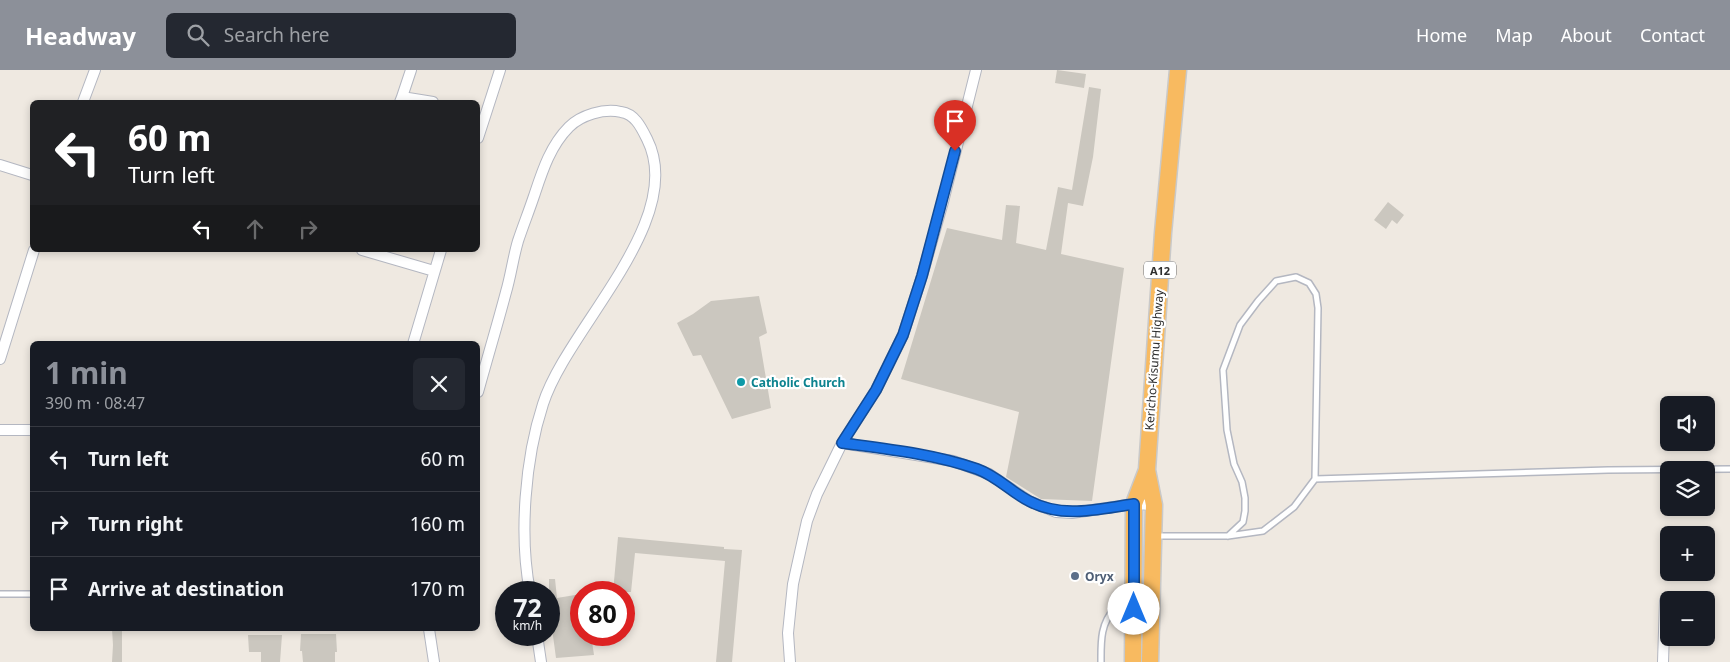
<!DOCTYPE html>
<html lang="en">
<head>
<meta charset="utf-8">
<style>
	body { margin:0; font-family:"Noto Sans",sans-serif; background:#242831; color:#f1f3f6; height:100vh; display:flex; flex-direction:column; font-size:19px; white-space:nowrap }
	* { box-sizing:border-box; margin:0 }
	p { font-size:16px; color:#9ea1a6 }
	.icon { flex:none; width:28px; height:28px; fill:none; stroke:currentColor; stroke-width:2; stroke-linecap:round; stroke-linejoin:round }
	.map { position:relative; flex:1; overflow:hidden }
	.drawer { position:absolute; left:30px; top:271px; width:450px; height:290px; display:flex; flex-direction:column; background:#171b24; border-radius:8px; box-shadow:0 2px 8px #0003 }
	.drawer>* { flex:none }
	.guide { position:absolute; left:30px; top:30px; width:450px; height:152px; border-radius:8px; box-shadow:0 2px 8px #0003; background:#202124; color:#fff; overflow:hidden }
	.fabs { position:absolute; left:1660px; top:326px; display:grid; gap:10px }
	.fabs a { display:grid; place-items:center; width:55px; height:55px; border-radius:8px; background:#171b24; box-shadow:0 2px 8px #0003; font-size:25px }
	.speed { position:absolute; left:495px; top:511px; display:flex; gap:10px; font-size:25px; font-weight:700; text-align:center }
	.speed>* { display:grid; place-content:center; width:65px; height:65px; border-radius:50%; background:#171b24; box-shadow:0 2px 8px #0003; line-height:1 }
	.speed small { font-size:12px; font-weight:400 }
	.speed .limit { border:8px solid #d22; background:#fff; color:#111 }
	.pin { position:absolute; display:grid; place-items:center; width:42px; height:42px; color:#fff; margin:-51px -21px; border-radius:50% 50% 50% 0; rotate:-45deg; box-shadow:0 0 5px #0007 }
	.pin .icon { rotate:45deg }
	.me { position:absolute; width:55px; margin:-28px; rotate:0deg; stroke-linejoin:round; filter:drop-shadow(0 0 4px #0008) }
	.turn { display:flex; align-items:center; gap:18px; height:105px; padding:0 15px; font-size:22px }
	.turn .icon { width:65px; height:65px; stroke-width:2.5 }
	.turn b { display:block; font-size:35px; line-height:42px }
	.lanes { display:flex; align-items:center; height:48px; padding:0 15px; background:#0003; justify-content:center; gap:25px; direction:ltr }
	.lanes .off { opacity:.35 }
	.round { display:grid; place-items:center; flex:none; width:52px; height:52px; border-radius:8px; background:#242831 }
	.headline { display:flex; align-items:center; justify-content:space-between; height:85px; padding:0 15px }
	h1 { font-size:30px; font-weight:700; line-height:38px; color:#8c9099 }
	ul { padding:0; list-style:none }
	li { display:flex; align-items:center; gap:15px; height:65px; padding:0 15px; border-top:1px solid #363941 }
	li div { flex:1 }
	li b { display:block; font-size:19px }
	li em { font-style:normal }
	header { display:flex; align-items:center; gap:30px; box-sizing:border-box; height:70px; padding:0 25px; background:#8c9099; color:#fff }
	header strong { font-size:24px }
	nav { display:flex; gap:28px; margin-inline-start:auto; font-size:18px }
	.search { width:350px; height:45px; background:#242831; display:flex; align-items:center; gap:12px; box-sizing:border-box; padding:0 18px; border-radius:8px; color:#9ea1a6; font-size:19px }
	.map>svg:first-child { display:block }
	.building { fill:#cbc7bf }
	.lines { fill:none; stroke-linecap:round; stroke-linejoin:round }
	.service-casing { stroke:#b4b7c1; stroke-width:8 }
	.minor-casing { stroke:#b4b7c1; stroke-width:12 }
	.trunk-casing { stroke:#c9c9c9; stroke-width:19 }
	.service { stroke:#fff; stroke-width:5 }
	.minor { stroke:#fff; stroke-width:10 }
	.trunk { stroke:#f8ba60; stroke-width:16 }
	.route-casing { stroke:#114b97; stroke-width:12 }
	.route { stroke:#1a73e8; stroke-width:9 }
	.culture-dot { fill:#0f9aa8; stroke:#fff; stroke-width:2 }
	.service-dot { fill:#5c6f8a; stroke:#fff; stroke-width:2 }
	.labels { text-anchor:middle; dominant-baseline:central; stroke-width:4.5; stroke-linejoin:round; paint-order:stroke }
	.shield { fill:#fff; stroke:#6d6d6d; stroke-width:1 }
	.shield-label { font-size:11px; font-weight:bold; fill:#2e2e2e }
	.street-label { font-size:12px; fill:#2e2e2e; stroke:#fff }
	.culture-label { font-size:12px; font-weight:bold; fill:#0d838f; stroke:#fff; text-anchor:start }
	.service-label { font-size:12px; font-weight:bold; fill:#4e5e75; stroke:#fff; text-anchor:start }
</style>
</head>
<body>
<header>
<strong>Headway</strong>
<div class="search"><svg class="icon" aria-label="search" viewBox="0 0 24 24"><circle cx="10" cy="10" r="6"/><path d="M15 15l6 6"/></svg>Search here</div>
<nav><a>Home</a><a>Map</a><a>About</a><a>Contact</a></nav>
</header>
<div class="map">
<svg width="1730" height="592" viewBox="0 0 1730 592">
	<rect width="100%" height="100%" fill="#efe9e1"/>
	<!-- building -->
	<path class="building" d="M1057,0L1086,4L1084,18L1055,13Z
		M1089,17L1101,19L1093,87L1083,136L1068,133L1061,184L1124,198L1092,431L1041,429L1006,407L1019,342L901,309L947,158L1002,170L1006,135L1020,136L1016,173L1046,180L1058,117L1072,120Z
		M1388,132L1404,145L1397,154L1392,150L1386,159L1374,150Z
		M759,226L767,263L759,267L771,338L732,349L701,285L693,286L677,253L693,244L711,231Z
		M618,467L724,477V479L742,480L732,592H716L725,491L635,483L631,522H613Z
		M549,509H555L557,528L581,524V565H591L594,585L556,588L549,536Z
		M112,559H122V592H112L113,575Z
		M301,564H336L337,582H335V592H303L302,581H300Z
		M248,565H282L280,592H261V582H249Z"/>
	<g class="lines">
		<defs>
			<path id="service" d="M1157,466H1228L1263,461L1294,437L1315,409L1608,400L1730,399
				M1228,466L1243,452L1245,441V428L1242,412L1234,394L1227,360L1223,300L1240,255L1258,231L1276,211L1296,207L1309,213L1316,224L1318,238L1315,409
				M0,524H32
				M1101,592C1101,572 1100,554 1115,538L1150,541"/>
			<path id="minor" d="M402,27L411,0
				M83,32L95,0
				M400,32L402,27L433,32
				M478,68L500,0
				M0,95L32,105
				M362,180L434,201
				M413,274L441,180
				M0,289L34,180
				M478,322C487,289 497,256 506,222C511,205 513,188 518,171C523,156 529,141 534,126C542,102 550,76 569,57C581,45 604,38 621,42C635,44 641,57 647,69C688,150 567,258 543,334C525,389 519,465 530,522
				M0,360H32
				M842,373L953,391L989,404L1029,431L1056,442L1072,443L1134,434L1154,435
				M429,559L434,592
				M537,565L541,592
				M790,592L788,563L793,514L807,451L817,424L842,373L876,320L903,265L922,206L943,132L976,0
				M1663,592L1665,531"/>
			<path id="trunk" d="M1133,592L1134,434L1147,400
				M1150,592L1154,435L1147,400L1163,163L1178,0"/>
		</defs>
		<!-- service casing -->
		<use href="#service" class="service-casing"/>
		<!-- minor casing -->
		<use href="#minor" class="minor-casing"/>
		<!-- trunk casing -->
		<use href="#trunk" class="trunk-casing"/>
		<!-- service -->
		<use href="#service" class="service"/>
		<!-- minor -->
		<use href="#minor" class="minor"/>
		<!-- trunk -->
		<use href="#trunk" class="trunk"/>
	</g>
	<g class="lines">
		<defs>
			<path id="route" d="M955,81L922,206L903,265L876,320L842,373C887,379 934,384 977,399C997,406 1011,422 1029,431C1063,449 1098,439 1134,434V539"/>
		</defs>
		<!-- route casing -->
		<use href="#route" class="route-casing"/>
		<!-- route -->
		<use href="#route" class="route"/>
	</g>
	<!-- markers -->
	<circle class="culture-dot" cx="741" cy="312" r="5"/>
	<circle class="service-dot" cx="1075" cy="506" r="5"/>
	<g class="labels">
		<!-- shield labels -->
		<rect class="shield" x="1144" y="191.5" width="32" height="17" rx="4"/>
		<g class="shield-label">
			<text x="1160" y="200">A12</text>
		</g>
		<!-- street labels -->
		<g class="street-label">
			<text transform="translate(1154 290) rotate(-86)">Kericho-Kisumu Highway</text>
		</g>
		<!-- culture labels -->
		<g class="culture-label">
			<text x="751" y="312">Catholic Church</text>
		</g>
		<!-- service labels -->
		<g class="service-label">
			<text x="1085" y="506">Oryx</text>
		</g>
	</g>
</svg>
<div class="fabs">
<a><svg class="icon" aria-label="sound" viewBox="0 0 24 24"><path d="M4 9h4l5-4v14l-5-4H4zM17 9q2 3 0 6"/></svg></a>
<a><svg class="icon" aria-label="layers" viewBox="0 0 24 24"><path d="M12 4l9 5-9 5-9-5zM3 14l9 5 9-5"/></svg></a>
<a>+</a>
<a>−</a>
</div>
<div class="speed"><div>72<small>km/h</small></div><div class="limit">80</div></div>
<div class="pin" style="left:955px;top:81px;background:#d93025"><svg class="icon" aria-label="arrive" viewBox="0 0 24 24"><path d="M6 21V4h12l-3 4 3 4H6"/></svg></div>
<svg class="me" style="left:1134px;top:539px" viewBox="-20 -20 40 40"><circle r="19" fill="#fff"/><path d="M0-13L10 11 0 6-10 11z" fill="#1a73e8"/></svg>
<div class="guide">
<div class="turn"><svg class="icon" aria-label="left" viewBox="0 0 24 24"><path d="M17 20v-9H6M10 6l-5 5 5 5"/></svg><div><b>60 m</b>Turn left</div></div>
<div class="lanes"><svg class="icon" aria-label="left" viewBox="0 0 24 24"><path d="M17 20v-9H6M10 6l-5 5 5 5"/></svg><svg class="icon off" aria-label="ahead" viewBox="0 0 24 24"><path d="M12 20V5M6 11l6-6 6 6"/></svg><svg class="icon off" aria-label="right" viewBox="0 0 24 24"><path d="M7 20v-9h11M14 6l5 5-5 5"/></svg></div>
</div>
<section class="drawer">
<div class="headline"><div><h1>1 min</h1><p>390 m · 08:47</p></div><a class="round"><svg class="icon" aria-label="close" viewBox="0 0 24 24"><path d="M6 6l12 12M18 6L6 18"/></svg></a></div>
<ul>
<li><svg class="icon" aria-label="left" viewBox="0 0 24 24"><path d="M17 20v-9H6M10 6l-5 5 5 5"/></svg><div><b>Turn left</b></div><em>60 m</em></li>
<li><svg class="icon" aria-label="right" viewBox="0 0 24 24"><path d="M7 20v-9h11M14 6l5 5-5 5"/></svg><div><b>Turn right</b></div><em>160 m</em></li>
<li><svg class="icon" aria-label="arrive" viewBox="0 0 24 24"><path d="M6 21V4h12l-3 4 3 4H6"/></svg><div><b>Arrive at destination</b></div><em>170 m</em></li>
</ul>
</section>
</div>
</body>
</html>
